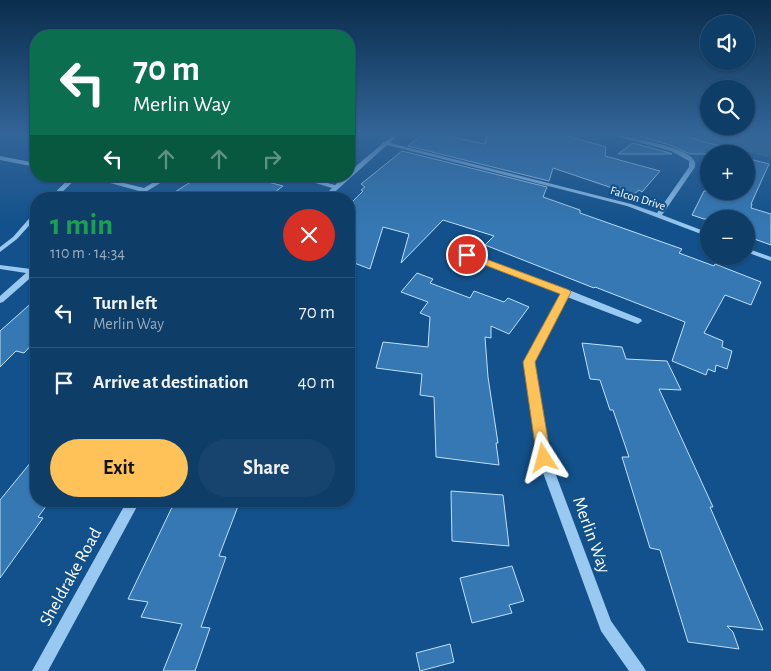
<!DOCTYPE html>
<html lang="en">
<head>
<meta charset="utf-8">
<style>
	body { margin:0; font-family:"Alegreya Sans",sans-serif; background:#17446e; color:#f1f3f6; height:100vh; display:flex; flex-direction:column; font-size:19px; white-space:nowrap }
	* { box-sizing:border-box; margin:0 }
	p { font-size:16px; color:#9baec0 }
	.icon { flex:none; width:28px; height:28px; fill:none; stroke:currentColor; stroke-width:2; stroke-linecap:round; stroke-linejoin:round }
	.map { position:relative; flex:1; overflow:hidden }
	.panel { position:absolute; left:30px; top:192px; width:325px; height:315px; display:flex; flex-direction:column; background:#0e3d68; border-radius:20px; box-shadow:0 1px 4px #0004,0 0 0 1px #2e567c }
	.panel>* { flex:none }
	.top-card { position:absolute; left:30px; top:30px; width:325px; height:152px; border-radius:20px; box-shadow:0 1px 4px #0004,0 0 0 1px #2e567c; background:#0b6e4f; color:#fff; overflow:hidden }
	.tools { position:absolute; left:700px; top:15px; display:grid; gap:10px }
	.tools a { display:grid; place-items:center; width:55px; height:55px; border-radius:50%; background:#0e3d68; box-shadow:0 1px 4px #0004,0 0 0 1px #2e567c; font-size:25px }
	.pin { position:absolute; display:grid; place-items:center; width:42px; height:42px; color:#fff; margin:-21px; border:2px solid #fff; border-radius:50%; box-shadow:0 1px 5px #0007 }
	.me { position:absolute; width:55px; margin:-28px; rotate:351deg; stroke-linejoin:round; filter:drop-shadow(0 0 4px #0008) }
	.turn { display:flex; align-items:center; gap:18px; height:105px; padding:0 20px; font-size:22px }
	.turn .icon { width:65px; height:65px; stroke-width:2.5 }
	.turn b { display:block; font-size:35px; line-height:42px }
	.lanes { display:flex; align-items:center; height:48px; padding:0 20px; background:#0003; justify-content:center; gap:25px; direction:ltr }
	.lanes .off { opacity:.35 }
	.round { display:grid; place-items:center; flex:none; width:52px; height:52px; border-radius:26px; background:#17446e }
	.overview { display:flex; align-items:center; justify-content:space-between; height:85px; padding:0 20px }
	h1 { font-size:30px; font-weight:600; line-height:38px; color:#1e9e55 }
	.button { display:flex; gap:10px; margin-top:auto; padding:10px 20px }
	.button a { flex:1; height:58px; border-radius:30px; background:#ffc259; color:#111; font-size:20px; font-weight:600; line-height:58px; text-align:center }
	.button a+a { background:#17446e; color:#f1f3f6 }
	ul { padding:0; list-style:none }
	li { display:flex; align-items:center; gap:15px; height:70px; padding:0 20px; border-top:1px solid #2e567c }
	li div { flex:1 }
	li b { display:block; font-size:19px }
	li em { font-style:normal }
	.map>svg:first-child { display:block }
	.green { fill:#2169a9 }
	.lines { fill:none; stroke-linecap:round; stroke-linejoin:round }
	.river { fill:#396892; fill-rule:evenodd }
	.building { fill:#3578b3; stroke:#c0e0fc }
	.minor { fill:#99c8f1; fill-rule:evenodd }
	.route { fill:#ffc259; stroke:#a67e3a }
	.labels { text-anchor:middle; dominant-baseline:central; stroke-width:4.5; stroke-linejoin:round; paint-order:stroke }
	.far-street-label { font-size:12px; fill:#fff; stroke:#12518b }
	.near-street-label { font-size:18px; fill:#fff; stroke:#12518b }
</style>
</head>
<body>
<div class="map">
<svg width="771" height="671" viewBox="0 0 771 671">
	<rect width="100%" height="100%" fill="#12518b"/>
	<!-- green -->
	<path class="green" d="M698,134H764L771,135V156L756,151L757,149Z"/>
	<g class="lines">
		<!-- river -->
		<path class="river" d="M695,134H729L771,144V158L698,139Z"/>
	</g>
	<!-- building -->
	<path class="building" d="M423,134H438L485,144L487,134H561L606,147L605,156L660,171L642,192L639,190L633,195L553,168L549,181L408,146Z
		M645,134H676L697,139L696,140L726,147L725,154H690L670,145L640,137Z
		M633,143L670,153L672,154H618Z
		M402,151L547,187L543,197L580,210V213L682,249L679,253L714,266L715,264L761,282L751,305L725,295L704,333L723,341L722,347L732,351L727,369L716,365L715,372L708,369L706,375L672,361L685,322L595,287L594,288L485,245L494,236L443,220L401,263L409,234L383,227L370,269L349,261V205L363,191L361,190L365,187L361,184Z
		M746,158L769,164L751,204H752L751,208L771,214V245L746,236V218L704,219L692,215L704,191H746Z
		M200,176H246L283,186L266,199H164Z
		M417,273L433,279L430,283L470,298L474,291L504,302L508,298L529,307L509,334L491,326V338L485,337L488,377L498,443H496L499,465L436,457L434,397L420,395L422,374L376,368L383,342L428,347L430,317L420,313L428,302L401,292Z
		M36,299V340L24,353L16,351L0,367V331Z
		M582,343L622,347L626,359L667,361L681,390L659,389L713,507H710L763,630L727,626L733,632L739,649L688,642L660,550L650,548L622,457H629L613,410H610L600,380L590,379Z
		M36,456V501H50L38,517L43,518L0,578V500Z
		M451,491L503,495L509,546L452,541Z
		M175,501H240L219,556L226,557L201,627L210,628L195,671H163L182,624L141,617L148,602L128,599Z
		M512,566L524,601L509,605L512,613L472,623L460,578Z
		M450,644L454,662L420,671L416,653Z"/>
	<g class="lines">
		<!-- minor -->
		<path class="minor" d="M395,134H399L390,143L631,204L657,213L689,167V161L671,151L616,136L618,135C633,138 685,147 693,159C696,163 695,163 695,167L662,215L709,233V237L627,206L387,145L327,199H320L332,188L292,176H302L335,185L344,176H349V172L382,144V142H385Z
			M0,156L36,163V167L0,160Z
			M72,176H79L55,199H48Z
			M85,176H96L144,188L164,176H172L134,199H126L139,191Z
			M36,212V218L17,239L0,252V247L13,237L34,213Z
			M746,248L771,257V261L746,252Z
			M464,253H470L569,290L641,319L642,321L638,324L635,323L567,297L534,362L550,459L611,621L643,666L646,671H629L601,631L538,459L524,362L561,294L464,257Z
			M0,265L31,269L36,267V273L3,302L0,303V296L26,273L0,269Z
			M127,501H140L48,671H32Z"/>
	</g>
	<!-- sky -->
	<linearGradient id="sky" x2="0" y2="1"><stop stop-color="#0a2d4c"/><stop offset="0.59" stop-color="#336598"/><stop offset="1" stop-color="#336598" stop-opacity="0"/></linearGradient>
	<rect width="771" height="227" fill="url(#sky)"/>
	<!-- route -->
	<path class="route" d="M467,252L569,290L571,292L535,362L551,458L549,463L544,465L539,463L537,458L523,362L560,294L464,257V253Z"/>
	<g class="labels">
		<!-- far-street labels -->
		<g class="far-street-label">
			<text transform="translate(638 198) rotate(17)">Falcon Drive</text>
		</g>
		<!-- near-street labels -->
		<g class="near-street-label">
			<text transform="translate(591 535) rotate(70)">Merlin Way</text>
			<text transform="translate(71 577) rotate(-61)">Sheldrake Road</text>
		</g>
	</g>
</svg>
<div class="tools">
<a><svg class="icon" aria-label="sound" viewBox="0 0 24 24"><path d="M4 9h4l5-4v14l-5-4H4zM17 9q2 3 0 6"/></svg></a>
<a><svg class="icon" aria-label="search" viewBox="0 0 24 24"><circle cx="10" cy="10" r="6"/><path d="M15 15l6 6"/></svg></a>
<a>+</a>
<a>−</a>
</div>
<div class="pin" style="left:467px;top:255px;background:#d93025"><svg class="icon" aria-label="arrive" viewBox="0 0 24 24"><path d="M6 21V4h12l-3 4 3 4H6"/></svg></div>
<svg class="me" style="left:544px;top:458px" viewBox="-20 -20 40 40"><path d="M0-17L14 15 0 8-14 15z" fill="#ffc259" stroke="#fff" stroke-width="4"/></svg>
<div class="top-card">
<div class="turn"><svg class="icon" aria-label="left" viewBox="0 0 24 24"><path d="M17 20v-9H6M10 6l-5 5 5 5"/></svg><div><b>70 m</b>Merlin Way</div></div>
<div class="lanes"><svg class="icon" aria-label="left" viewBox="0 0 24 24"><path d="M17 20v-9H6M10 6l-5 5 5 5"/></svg><svg class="icon off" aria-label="ahead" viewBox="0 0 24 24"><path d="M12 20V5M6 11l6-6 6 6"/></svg><svg class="icon off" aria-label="ahead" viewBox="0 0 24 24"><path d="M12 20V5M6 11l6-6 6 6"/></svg><svg class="icon off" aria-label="right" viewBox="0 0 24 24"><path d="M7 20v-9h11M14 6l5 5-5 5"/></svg></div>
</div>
<section class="panel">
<div class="overview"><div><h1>1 min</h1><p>110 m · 14:34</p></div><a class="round" style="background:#d93025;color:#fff"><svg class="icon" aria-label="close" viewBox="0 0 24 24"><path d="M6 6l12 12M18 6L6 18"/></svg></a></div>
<ul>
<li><svg class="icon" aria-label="left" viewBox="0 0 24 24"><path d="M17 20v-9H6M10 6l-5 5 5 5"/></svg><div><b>Turn left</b><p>Merlin Way</p></div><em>70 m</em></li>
<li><svg class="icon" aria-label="arrive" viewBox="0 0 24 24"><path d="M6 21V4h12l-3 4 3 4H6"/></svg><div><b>Arrive at destination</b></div><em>40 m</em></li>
</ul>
<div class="button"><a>Exit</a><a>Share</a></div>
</section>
</div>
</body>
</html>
